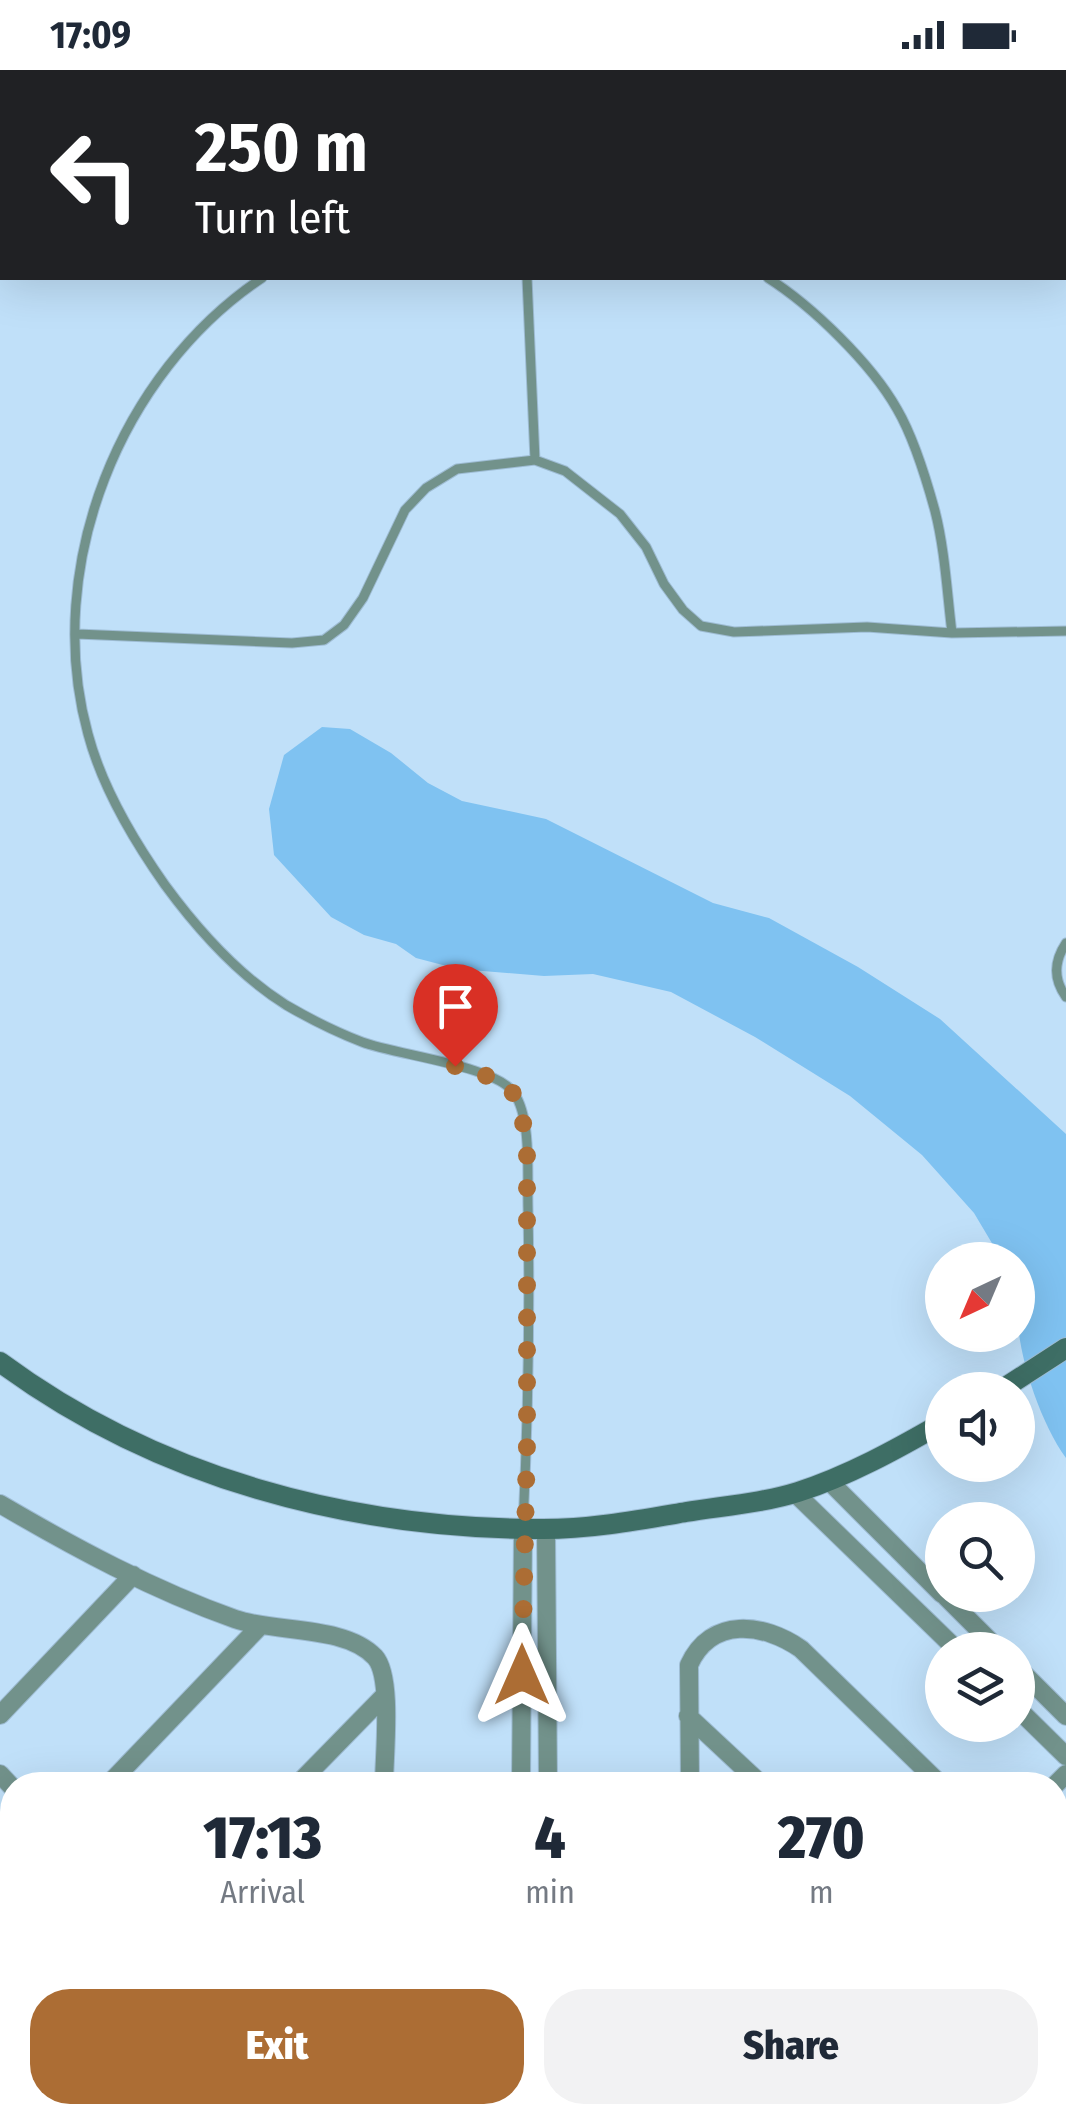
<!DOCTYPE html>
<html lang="en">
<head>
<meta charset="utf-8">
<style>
	body { margin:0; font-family:"Fira Sans Condensed",sans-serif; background:#f2f2f3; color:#1f2937; height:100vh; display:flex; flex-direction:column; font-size:38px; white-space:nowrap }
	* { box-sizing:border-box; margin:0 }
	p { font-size:32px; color:#747a83 }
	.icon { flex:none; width:55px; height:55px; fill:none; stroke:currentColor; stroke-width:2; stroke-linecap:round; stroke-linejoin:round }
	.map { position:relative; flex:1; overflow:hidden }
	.sheet { position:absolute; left:0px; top:1702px; width:1068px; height:352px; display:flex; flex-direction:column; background:#fff; border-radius:40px 40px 0 0; box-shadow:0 10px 40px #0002 }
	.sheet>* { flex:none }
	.banner { position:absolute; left:0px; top:0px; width:1068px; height:210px; box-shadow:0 10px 40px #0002; background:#202124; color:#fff; overflow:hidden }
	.needle { width:65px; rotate:224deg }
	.buttons { position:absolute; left:925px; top:1172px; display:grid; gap:20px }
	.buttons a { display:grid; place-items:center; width:110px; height:110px; border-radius:50%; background:#fff; box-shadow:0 10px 40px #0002; font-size:50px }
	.pin { position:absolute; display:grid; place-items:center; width:85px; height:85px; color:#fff; margin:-102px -42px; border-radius:50% 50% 50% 0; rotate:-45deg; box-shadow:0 0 10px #0007 }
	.pin .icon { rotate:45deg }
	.me { position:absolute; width:110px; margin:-55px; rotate:0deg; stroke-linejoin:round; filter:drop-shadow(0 0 8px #0008) }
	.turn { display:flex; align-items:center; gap:35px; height:210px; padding:0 30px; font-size:45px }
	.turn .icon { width:130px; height:130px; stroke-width:2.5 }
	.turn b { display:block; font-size:70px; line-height:85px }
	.eta { display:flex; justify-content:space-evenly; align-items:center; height:170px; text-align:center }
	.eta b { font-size:60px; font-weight:800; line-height:70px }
	.cta { display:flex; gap:20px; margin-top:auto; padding:20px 30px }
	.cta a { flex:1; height:115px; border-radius:40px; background:#ac6d34; color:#fff; font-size:40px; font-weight:800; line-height:115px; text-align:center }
	.cta a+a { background:#f2f2f3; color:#1f2937 }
	.status { display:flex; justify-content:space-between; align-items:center; height:70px; padding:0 50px; background:#fff; direction:ltr }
	.status svg { height:28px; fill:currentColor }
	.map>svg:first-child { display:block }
	.water { fill:#7fc2f1 }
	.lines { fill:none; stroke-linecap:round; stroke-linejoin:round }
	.river { stroke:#7fc2f1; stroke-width:28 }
	.lane-casing { stroke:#9ebcd3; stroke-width:11 }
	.street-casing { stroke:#9ebcd3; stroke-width:20 }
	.secondary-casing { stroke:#9ebcd3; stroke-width:22 }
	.lane { stroke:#72928b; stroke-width:9 }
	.street { stroke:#72928b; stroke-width:18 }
	.secondary { stroke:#3e6e65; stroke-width:20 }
	.route { stroke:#ac6d34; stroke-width:18; stroke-dasharray:0 32.4 }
</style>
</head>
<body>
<div class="status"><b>17:09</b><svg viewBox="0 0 49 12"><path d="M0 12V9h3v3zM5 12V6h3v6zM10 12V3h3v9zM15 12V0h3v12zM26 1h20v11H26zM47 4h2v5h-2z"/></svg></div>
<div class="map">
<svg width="1066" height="2054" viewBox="0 0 1066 2054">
	<rect width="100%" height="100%" fill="#c0e0f9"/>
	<!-- water -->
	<path class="water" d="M322,657L350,659L391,683L428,713L462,731L546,749L713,833L769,848L858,897L940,949L1066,1064V1388C1042,1355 1021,1294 1018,1254C1016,1233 1018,1211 1018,1190H1002L974,1143L922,1085L850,1026L755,967L671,922L593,904L544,906L458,899L416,888L396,874L364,865L331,847L274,785L269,739L284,685Z"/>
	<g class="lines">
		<!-- river -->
		<path class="river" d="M1055,1925L1066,1929
			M915,2054L920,2042"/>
		<defs>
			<path id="lane" d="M262,208C120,303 42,497 88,664C102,717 134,771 165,815C198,860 238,905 286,935C310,949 336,962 362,972C396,985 497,996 514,1023C532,1049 527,1107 528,1138C530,1244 528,1350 523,1456
				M527,208L535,390
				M768,208C812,236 871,293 897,339C914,368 926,408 935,441C945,480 947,523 952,563
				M77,564L292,573L324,570L344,555L363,528L405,440L426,418L457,399L535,390L565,401L620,444L646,477L664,514L683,540L701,556L734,562L867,557L952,563L1066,561
				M1066,873C1054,891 1053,909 1066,927"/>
			<path id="street" d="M829,1411L942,1524
				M795,1423L957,1580
				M0,1434C75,1478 153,1520 235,1549C275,1563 345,1555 375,1587C393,1607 384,1686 384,1715
				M546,1459L548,1715
				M944,1525L999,1580
				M1018,1598L1066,1646
				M1018,1639L1066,1686
				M0,1645L133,1505
				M688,1646L762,1715
				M0,1704L12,1717
				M108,1715L261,1555
				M297,1715L385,1625
				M521,1715L523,1458
				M690,1715L689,1595C711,1546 764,1553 801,1579L941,1715
				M1055,1715L1066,1704
				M0,1824L12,1812
				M0,1891L12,1903
				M384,2042V2054
				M526,2042L527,2054
				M552,2042V2054
				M254,2054V2042"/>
			<path id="secondary" d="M0,1292C157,1408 349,1459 543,1459C591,1459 639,1450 686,1442C723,1436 763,1433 798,1422C848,1406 897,1379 942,1353
				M1001,1320L1066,1278"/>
		</defs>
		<!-- lane casing -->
		<use href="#lane" class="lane-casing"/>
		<!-- street casing -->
		<use href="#street" class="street-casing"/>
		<!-- secondary casing -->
		<use href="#secondary" class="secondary-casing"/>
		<!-- lane -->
		<use href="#lane" class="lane"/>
		<!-- street -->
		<use href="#street" class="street"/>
		<!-- secondary -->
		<use href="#secondary" class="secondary"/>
	</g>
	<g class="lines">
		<!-- route -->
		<path class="route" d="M455,996C516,1014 518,1015 527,1078V1373L522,1605"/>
	</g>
</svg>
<div class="buttons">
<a><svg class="needle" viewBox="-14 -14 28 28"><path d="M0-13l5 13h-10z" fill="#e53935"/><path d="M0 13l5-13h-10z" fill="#747a83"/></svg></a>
<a><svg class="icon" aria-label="sound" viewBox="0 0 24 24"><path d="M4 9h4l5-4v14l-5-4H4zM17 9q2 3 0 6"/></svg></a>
<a><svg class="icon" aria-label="search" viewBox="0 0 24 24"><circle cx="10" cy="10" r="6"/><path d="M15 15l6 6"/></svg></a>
<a><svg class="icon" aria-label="layers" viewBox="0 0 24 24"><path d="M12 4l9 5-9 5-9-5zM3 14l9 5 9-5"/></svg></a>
</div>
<div class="pin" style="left:455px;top:996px;background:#d93025"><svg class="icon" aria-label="arrive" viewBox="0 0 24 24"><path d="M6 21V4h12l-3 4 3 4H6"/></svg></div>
<svg class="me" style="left:522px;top:1605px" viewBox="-20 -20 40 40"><path d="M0-17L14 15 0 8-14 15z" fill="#ac6d34" stroke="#fff" stroke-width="4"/></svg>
<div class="banner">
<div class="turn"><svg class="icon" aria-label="left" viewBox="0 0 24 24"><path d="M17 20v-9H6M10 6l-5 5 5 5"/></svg><div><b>250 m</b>Turn left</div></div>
</div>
<section class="sheet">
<div class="eta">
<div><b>17:13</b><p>Arrival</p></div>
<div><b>4</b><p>min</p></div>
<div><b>270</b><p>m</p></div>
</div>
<div class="cta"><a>Exit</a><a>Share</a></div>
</section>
</div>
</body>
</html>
